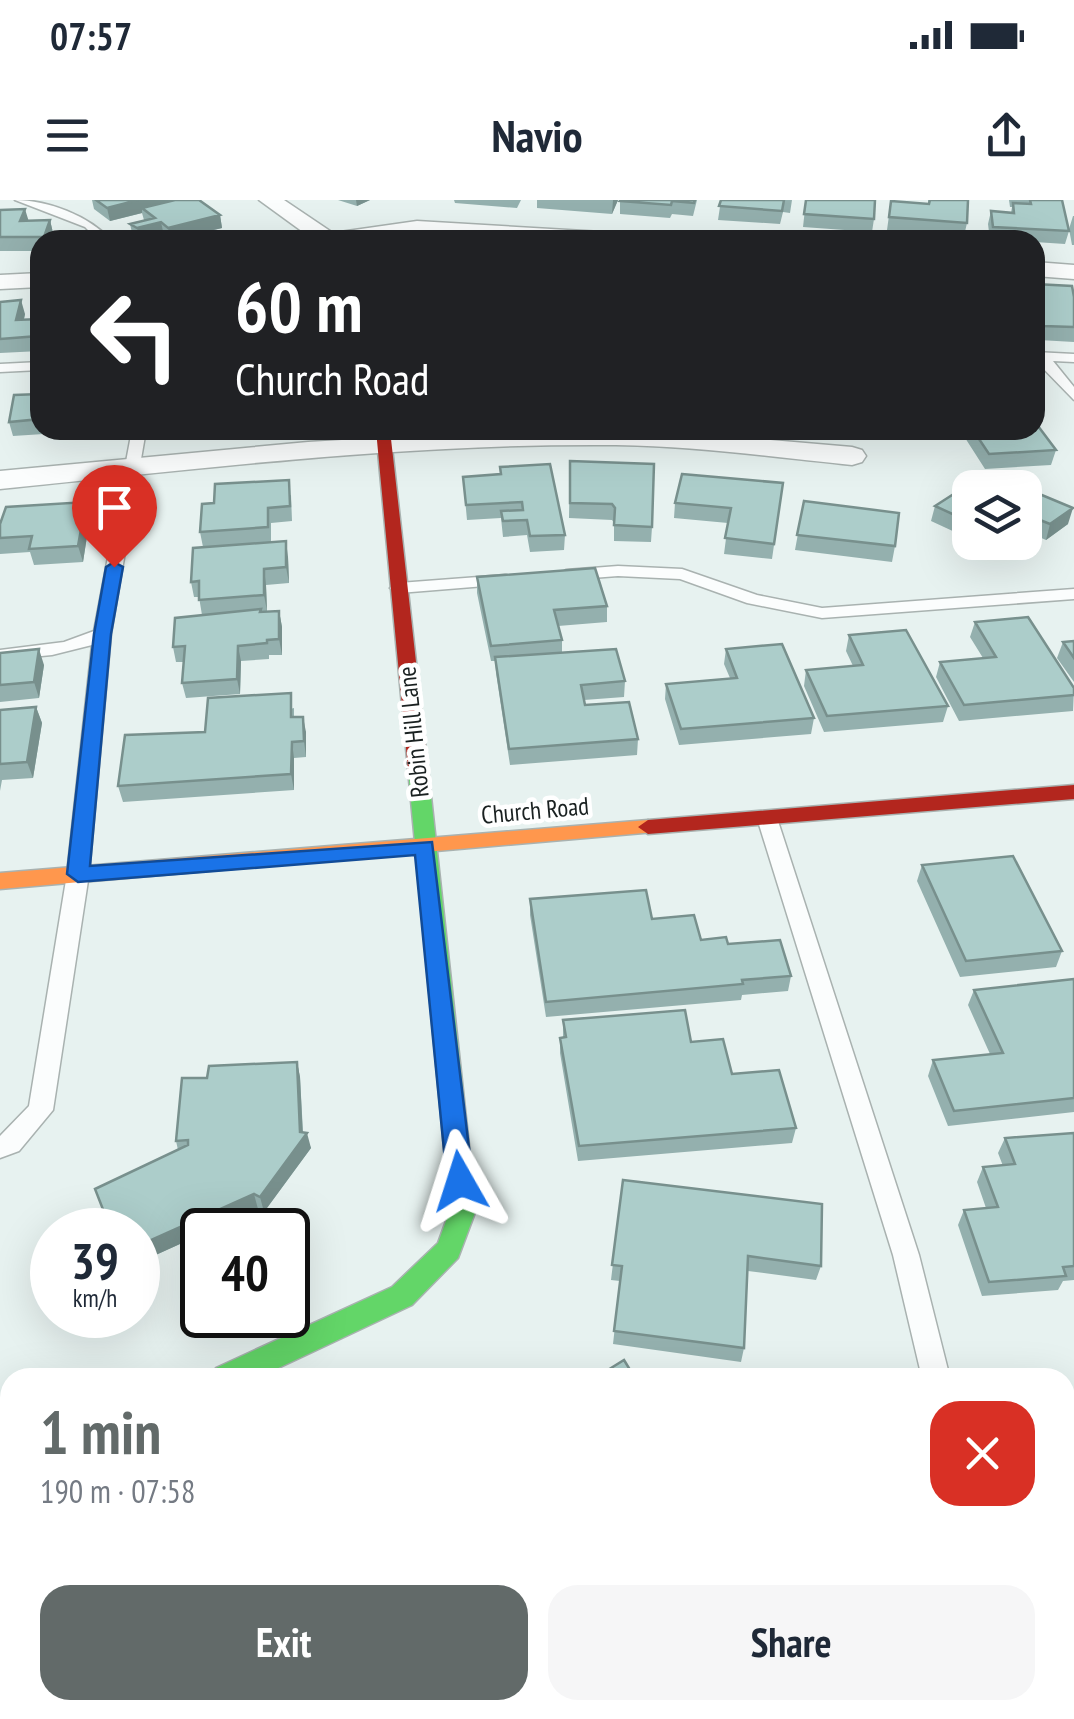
<!DOCTYPE html>
<html lang="en">
<head>
<meta charset="utf-8">
<style>
	body { margin:0; font-family:"PT Sans Narrow",sans-serif; background:#f6f6f7; color:#1f2937; height:100vh; display:flex; flex-direction:column; font-size:38px; white-space:nowrap }
	* { box-sizing:border-box; margin:0 }
	p { font-size:32px; color:#747a83 }
	.icon { flex:none; width:55px; height:55px; fill:none; stroke:currentColor; stroke-width:2; stroke-linecap:round; stroke-linejoin:round }
	.map { position:relative; flex:1; overflow:hidden }
	.details { position:absolute; left:0px; top:1168px; width:1075px; height:352px; display:flex; flex-direction:column; background:#fff; border-radius:30px 30px 0 0; box-shadow:0 10px 40px #0002 }
	.details>* { flex:none }
	.hud { position:absolute; left:30px; top:30px; width:1015px; height:210px; border-radius:30px; box-shadow:0 10px 40px #0002; background:#202124; color:#fff; overflow:hidden }
	.fabs { position:absolute; left:952px; top:270px; display:grid; gap:20px }
	.fabs a { display:grid; place-items:center; width:90px; height:90px; border-radius:20px; background:#fff; box-shadow:0 10px 40px #0002; font-size:50px }
	.speed { position:absolute; left:30px; top:1008px; display:flex; gap:20px; font-size:50px; font-weight:700; text-align:center }
	.speed>* { display:grid; place-content:center; width:130px; height:130px; border-radius:50%; background:#fff; box-shadow:0 10px 40px #0002; line-height:1 }
	.speed small { font-size:25px; font-weight:400 }
	.speed .limit { border:5px solid #111; border-radius:15px; background:#fff; color:#111 }
	.pin { position:absolute; display:grid; place-items:center; width:85px; height:85px; color:#fff; margin:-102px -42px; border-radius:50% 50% 50% 0; rotate:-45deg; box-shadow:0 0 10px #0007 }
	.pin .icon { rotate:45deg }
	.me { position:absolute; width:110px; margin:-55px; rotate:354deg; stroke-linejoin:round; filter:drop-shadow(0 0 8px #0008) }
	.turn { display:flex; align-items:center; gap:35px; height:210px; padding:0 40px; font-size:45px }
	.turn .icon { width:130px; height:130px; stroke-width:2.5 }
	.turn b { display:block; font-size:70px; line-height:85px }
	.round { display:grid; place-items:center; flex:none; width:105px; height:105px; border-radius:30px; background:#f6f6f7 }
	.headline { display:flex; align-items:center; justify-content:space-between; height:170px; padding:0 40px }
	h1 { font-size:60px; font-weight:800; line-height:75px; color:#626a69 }
	.primary-button { display:flex; gap:20px; margin-top:auto; padding:20px 40px }
	.primary-button a { flex:1; height:115px; border-radius:30px; background:#626a69; color:#fff; font-size:40px; font-weight:800; line-height:115px; text-align:center }
	.primary-button a+a { background:#f6f6f7; color:#1f2937 }
	.status { display:flex; justify-content:space-between; align-items:center; height:70px; padding:0 50px; background:#fff; direction:ltr }
	.status svg { height:28px; fill:currentColor }
	header { display:flex; justify-content:space-between; align-items:center; height:130px; padding:0 40px; background:#fff; font-size:45px; font-weight:800 }
	.map>svg:first-child { display:block }
	.lines { fill:none; stroke-linecap:round; stroke-linejoin:round }
	.lane-casing { stroke:#a9b2b0; stroke-width:3 }
	.street-casing { stroke:#a9b2b0; stroke-width:3 }
	.fast-casing { stroke:#a9b2b0; stroke-width:3 }
	.slow-casing { stroke:#a9b2b0; stroke-width:3 }
	.jam-casing { stroke:#a9b2b0; stroke-width:3 }
	.lane { fill:#fbfdfd; fill-rule:evenodd }
	.street { fill:#fbfdfd; fill-rule:evenodd }
	.fast { fill:#63d668; fill-rule:evenodd }
	.slow { fill:#ff974d; fill-rule:evenodd }
	.jam { fill:#b3261e; fill-rule:evenodd }
	.wall { fill:#94b0ae }
	.shaded-wall { fill:#78908d }
	.building { fill:#accdca; stroke:#78908d; stroke-width:2.5 }
	.route { fill:#1a73e8; stroke:#114b97; stroke-width:2.5 }
	.labels { text-anchor:middle; dominant-baseline:central; stroke-width:9; stroke-linejoin:round; paint-order:stroke }
	.street-label { font-size:25px; fill:#1a2121; stroke:#fff }
</style>
</head>
<body>
<div class="status"><b>07:57</b><svg viewBox="0 0 49 12"><path d="M0 12V9h3v3zM5 12V6h3v6zM10 12V3h3v9zM15 12V0h3v12zM26 1h20v11H26zM47 4h2v5h-2z"/></svg></div>
<header><svg class="icon" aria-label="menu" viewBox="0 0 24 24"><path d="M4 6h16M4 12h16M4 18h16"/></svg>Navio<svg class="icon" aria-label="share" viewBox="0 0 24 24"><path d="M12 15V3M7 8l5-5 5 5M5 13v7h14v-7"/></svg></header>
<div class="map">
<svg width="1074" height="1519" viewBox="0 0 1074 1519">
	<rect width="100%" height="100%" fill="#e7f2f0"/>
	<g class="lines">
		<defs>
			<path id="lane" d="M15,0C48,0 89,16 111,40H98L85,27Z
				M1035,152L1074,154V162L1053,161L1074,187V200L1035,160Z
				M40,162V170L0,172V164Z
				M132,230H146L111,434L89,674L53,910L19,951L0,958V936L29,906L67,674L92,445L52,455L0,460V450L64,442L94,431Z
				M618,366L682,369L757,395L822,408L1074,389V399L822,418L747,403L680,379L618,376L566,380L558,375L566,370Z
				M505,375L511,376V384L399,393L390,388L399,383Z
				M767,611L777,618L919,1055L950,1178H922L893,1055L757,618Z
				M182,1510H216L220,1519H186Z
				M998,1510H1032L1034,1519H1000Z"/>
			<path id="street" d="M259,0H284L333,33L417,21L619,33L630,40H506L417,35L379,40H314Z
				M1035,62L1074,65V79L1035,76Z
				M40,73V87L0,89V75Z
				M510,230H657L852,247L862,250L866,256L862,262L852,265C774,257 695,246 616,245C410,243 205,268 0,289V271L308,242Z
				M10,1252V1308L0,1312V1256Z"/>
			<path id="fast" d="M418,563L428,569L476,1010L458,1058L412,1105L257,1178H212L216,1168L392,1087L438,1043L450,1010L408,569Z"/>
			<path id="slow" d="M648,620L658,627L655,632L0,689V673Z"/>
			<path id="jam" d="M376,230H390L428,569L418,575L408,569Z
				M1074,585V599L648,634L638,627L648,620Z"/>
		</defs>
		<!-- lane casing -->
		<use href="#lane" class="lane-casing"/>
		<!-- street casing -->
		<use href="#street" class="street-casing"/>
		<!-- fast casing -->
		<use href="#fast" class="fast-casing"/>
		<!-- slow casing -->
		<use href="#slow" class="slow-casing"/>
		<!-- jam casing -->
		<use href="#jam" class="jam-casing"/>
		<!-- lane -->
		<use href="#lane" class="lane"/>
		<!-- street -->
		<use href="#street" class="street"/>
		<!-- fast -->
		<use href="#fast" class="fast"/>
		<!-- slow -->
		<use href="#slow" class="slow"/>
		<!-- jam -->
		<use href="#jam" class="jam"/>
	</g>
	<!-- wall -->
	<path class="wall" d="M92,0H199L220,15L222,28L174,40H169L164,36L146,40H137L133,37L130,24L144,20L142,13L110,21L94,9Z
		M338,0H370L357,6Z
		M454,0H521L517,8L455,3Z
		M537,0H618L612,14L537,8Z
		M697,0L693,16L672,14L670,18L620,14V1Z
		M721,0H792L790,13L783,12L780,24L718,20Z
		M806,0L874,19L872,32L803,27Z
		M928,0H968L967,23L964,36L887,30L891,1L928,4Z
		M1009,0H1062L1069,31L1065,44L1035,42V40H990L988,24L991,11L1011,13L1012,7H1010Z
		M0,10L29,21L50,20L53,33L51,40H40V51H0Z
		M1073,16H1074V45H1072L1069,29Z
		M1035,84L1074,97V142L1039,140L1035,120Z
		M40,101V151L0,153V102L25,114L24,120L38,119Z
		M40,194V230H105L13,236L9,222Z
		M960,230H1035L1056,250L1051,265L985,269Z
		M570,261L652,327L651,342L614,341V323L612,320L569,318Z
		M500,275L565,335L564,350L530,352L527,335L503,337L501,318L467,320L463,277Z
		M783,283L772,359L724,354L728,323L674,318L675,303Z
		M970,288V339L931,321L935,306Z
		M1025,288L1068,324L1046,340L1030,333L1025,336Z
		M291,295L292,321L271,323V342L288,357L289,383L266,385L267,411L261,412L279,411L282,427V455H269V459L241,461L240,494L186,498L182,483L184,462H176L173,447L202,415L199,397H194L191,382L203,347L200,332Z
		M804,301L895,346L892,362L795,350Z
		M90,317L83,362L34,365L30,352L0,354V324Z
		M477,377L607,406V422L558,426L562,440V453L625,481L624,497L584,500L585,505L638,539L637,555L510,565L496,473L495,461H491L477,393Z
		M975,422L1074,488L1073,511L959,521L936,477L940,462L983,458L970,437Z
		M849,435L948,506L943,522L824,532L804,486L806,470L853,466L846,451Z
		M1074,441V482L1057,458L1063,442Z
		M726,449L814,518L811,534L679,545L665,499L666,484L730,478L724,464Z
		M0,453L44,465L39,498L0,502Z
		M36,507L42,523L33,578L2,580L0,591V510Z
		M294,508V517L306,532V557L294,558V590L123,602L118,586L205,532Z
		M922,665L1062,751L1056,767L960,777L917,681Z
		M530,699L652,719L701,740L728,744L791,776L788,791L742,795L741,800L546,817L530,715Z
		M1074,779V912L948,926L928,876L933,860L990,854L968,805L974,790Z
		M563,820L691,842L796,928L792,943L578,961L560,853V838L563,837Z
		M297,862L300,877L303,932L311,948L264,1012L258,1009L211,1030H202V1034L138,1063V1030L178,950L176,941L207,878Z
		M1074,933V1080L1063,1081L1058,1090L982,1096L958,1025L964,1010L986,1008L977,982L983,967L1003,966L998,953L1005,938Z
		M623,980L821,1066L816,1080L748,1071L744,1148L741,1162L613,1144L620,1081L611,1080Z"/>
	<!-- shaded-wall -->
	<path class="shaded-wall" d="M138,0H183L142,8V13L110,21L107,8Z
		M356,0H370L357,6Z
		M613,0H618L612,14Z
		M25,9L29,22L20,21Z
		M220,15L222,28L170,40L168,28Z
		M50,20L53,33L51,40H44V37Z
		M161,22L164,36L139,40L137,28Z
		M21,100L25,114L20,134L16,120Z
		M86,302L90,317L83,362L78,346Z
		M1073,308L1068,324L1046,340L1050,324Z
		M1035,318L1030,333L1025,336V324Z
		M286,341L288,357L289,383L286,367Z
		M264,369L266,385L267,411L264,395Z
		M279,411L282,427V455L279,439Z
		M238,446L241,461L240,494L237,479Z
		M39,449L44,465L39,498L34,482Z
		M36,507L42,523L33,578L27,562Z
		M303,517L306,532V557L304,541Z
		M292,542L294,558V590L291,574Z
		M297,862L300,877L303,939L307,933L311,948L264,1012L260,997L300,932Z
		M254,994L258,1009L211,1030H202V1034L138,1063V1046Z
		M50,1510H56L59,1519H53Z"/>
	<!-- building -->
	<path class="building" d="M96,0H138L107,8Z
		M175,0H199L220,15L168,28L161,22L137,28L130,24L155,18L142,8Z
		M621,0H695L694,3L672,1L671,5L620,1Z
		M721,0H784L782,11L719,6Z
		M806,0H875L874,19L804,14Z
		M930,0H968L967,23L889,17L891,1L929,4Z
		M1030,0H1062L1069,31L993,27L991,11L1014,13L1013,3L1031,4Z
		M25,9L20,21L50,20L44,37H0V10Z
		M1035,84L1072,86L1074,97V127L1043,126L1038,105H1035Z
		M21,100L16,120L40,119L38,136L0,139V102Z
		M38,101H40V117L37,118Z
		M40,194V219L9,222L14,195Z
		M1035,222L1056,250L989,254L973,230H1035Z
		M570,261L654,264L652,327L614,325L615,308L612,304L570,303Z
		M550,264L565,335L530,336L527,320L503,321L501,311L523,310L522,302L466,305L463,277L501,274L500,267Z
		M988,272L1024,288H970V322L935,306Z
		M682,274L783,283L774,344L725,338L731,308L675,303Z
		M289,280L290,306L268,308V327L200,332L202,304L214,303L215,284Z
		M1025,288L1073,308L1050,324L1035,318L1025,324Z
		M804,301L899,313L895,346L797,335Z
		M86,302L78,346L29,349L32,336L0,338V324L6,307Z
		M286,341V367L264,369V395L199,400V381L191,382L193,348Z
		M595,368L607,406L554,410L562,440L491,446L477,377Z
		M261,409L260,412L279,411V439L267,440V443L238,446L237,479L182,483L185,446L173,447L175,418Z
		M1028,417L1074,488V495L964,505L940,462L996,457L975,422Z
		M906,430L948,506L827,516L806,470L863,465L849,435Z
		M1074,441V458L1063,442Z
		M782,444L814,518L681,529L666,484L737,478L726,449Z
		M39,449L34,482L0,485V453Z
		M616,449L625,481L581,485L585,505L629,502L638,539L509,549L495,457Z
		M291,493V517H303L304,541L292,542L291,574L118,586L125,535L205,532L208,498Z
		M36,507L27,562L0,564V510Z
		M1013,656L1062,751L966,761L922,665Z
		M646,690L652,719L694,715L701,740L726,737L728,744L780,740L791,776L742,780L743,784L546,802L530,699Z
		M1074,779V898L954,911L933,860L1003,853L974,790Z
		M685,810L691,842L723,839L732,874L779,870L796,928L579,946L560,838L566,837L563,820Z
		M297,862L300,932L307,933L260,997L254,994L138,1046V1030H111L95,989L188,945V940L176,941L182,878H207L209,866Z
		M1074,933V1066L1063,1067L1066,1076L989,1082L964,1010L998,1007L983,967L1015,964L1005,938Z
		M623,980L822,1004L821,1066L748,1056L744,1148L614,1131L622,1066L612,1065Z
		M624,1160L635,1178H595Z
		M10,1435V1510H50L53,1519H0V1440Z"/>
	<!-- route -->
	<path class="route" d="M114,362L123,367L111,434L90,666L432,642L473,981L469,989L460,992L451,989L447,981L415,655L78,682L67,674L94,434L106,367Z"/>
	<g class="labels">
		<!-- street labels -->
		<g class="street-label">
			<text transform="translate(413 532) rotate(-96)">Robin Hill Lane</text>
			<text transform="translate(535 610) rotate(-5)">Church Road</text>
		</g>
	</g>
</svg>
<div class="fabs">
<a><svg class="icon" aria-label="layers" viewBox="0 0 24 24"><path d="M12 4l9 5-9 5-9-5zM3 14l9 5 9-5"/></svg></a>
</div>
<div class="speed"><div>39<small>km/h</small></div><div class="limit">40</div></div>
<div class="pin" style="left:114px;top:367px;background:#d93025"><svg class="icon" aria-label="arrive" viewBox="0 0 24 24"><path d="M6 21V4h12l-3 4 3 4H6"/></svg></div>
<svg class="me" style="left:460px;top:981px" viewBox="-20 -20 40 40"><path d="M0-17L14 15 0 8-14 15z" fill="#1a73e8" stroke="#fff" stroke-width="4"/></svg>
<div class="hud">
<div class="turn"><svg class="icon" aria-label="left" viewBox="0 0 24 24"><path d="M17 20v-9H6M10 6l-5 5 5 5"/></svg><div><b>60 m</b>Church Road</div></div>
</div>
<section class="details">
<div class="headline"><div><h1>1 min</h1><p>190 m · 07:58</p></div><a class="round" style="background:#d93025;color:#fff"><svg class="icon" aria-label="close" viewBox="0 0 24 24"><path d="M6 6l12 12M18 6L6 18"/></svg></a></div>
<div class="primary-button"><a>Exit</a><a>Share</a></div>
</section>
</div>
</body>
</html>
